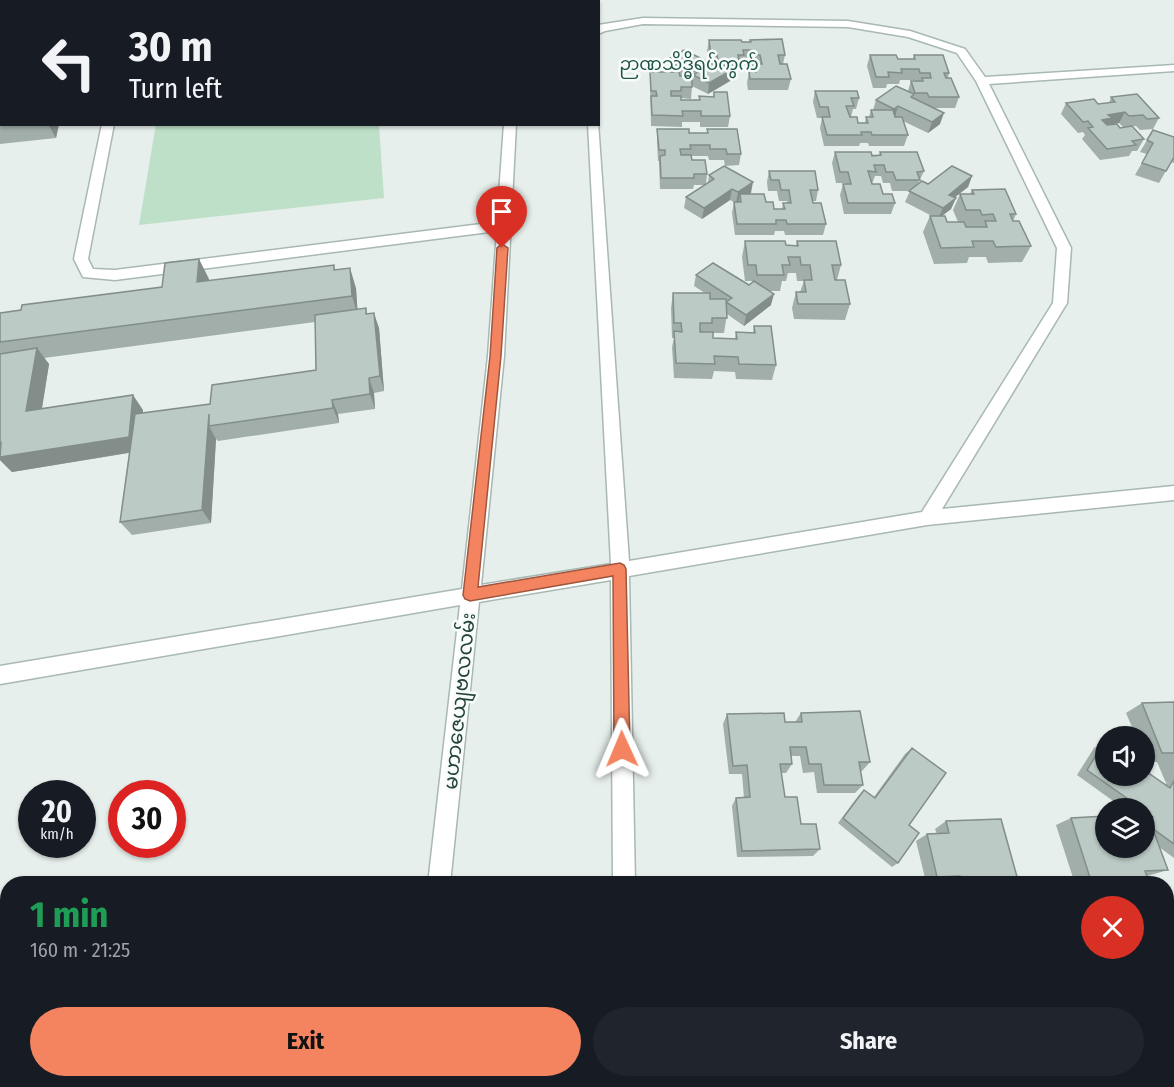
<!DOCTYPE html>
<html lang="en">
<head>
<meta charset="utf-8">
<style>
	body { margin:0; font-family:"Fira Sans Condensed","Noto Sans Myanmar",sans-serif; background:#20242c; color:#f1f3f6; height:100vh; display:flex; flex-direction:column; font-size:22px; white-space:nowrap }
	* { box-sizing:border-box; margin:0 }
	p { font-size:20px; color:#9ea1a6 }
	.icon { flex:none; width:33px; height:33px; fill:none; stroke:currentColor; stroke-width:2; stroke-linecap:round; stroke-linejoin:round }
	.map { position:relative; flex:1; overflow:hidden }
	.side { position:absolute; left:0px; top:876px; width:1174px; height:212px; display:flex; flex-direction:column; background:#171b24; border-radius:24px 24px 0 0; box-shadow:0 2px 4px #0004 }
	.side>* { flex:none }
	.guide { position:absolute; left:0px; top:0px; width:600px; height:126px; box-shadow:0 2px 4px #0004; background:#171b24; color:#f1f3f6; overflow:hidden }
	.fabs { position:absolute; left:1095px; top:726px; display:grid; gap:12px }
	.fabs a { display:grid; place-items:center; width:60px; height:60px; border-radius:50%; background:#171b24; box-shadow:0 2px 4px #0004; font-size:30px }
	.speed { position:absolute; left:18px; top:780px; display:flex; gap:12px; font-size:30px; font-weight:700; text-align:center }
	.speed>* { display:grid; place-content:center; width:78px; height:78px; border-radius:50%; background:#171b24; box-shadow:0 2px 4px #0004; line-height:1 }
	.speed small { font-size:15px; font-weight:400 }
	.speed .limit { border:9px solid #d22; background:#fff; color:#111 }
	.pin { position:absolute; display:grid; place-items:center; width:51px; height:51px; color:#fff; margin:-62px -26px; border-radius:50% 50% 50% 0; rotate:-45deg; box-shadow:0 0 6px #0007 }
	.pin .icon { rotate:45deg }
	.me { position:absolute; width:66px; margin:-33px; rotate:359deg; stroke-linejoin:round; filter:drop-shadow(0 0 4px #0008) }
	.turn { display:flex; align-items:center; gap:21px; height:126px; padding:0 30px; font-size:27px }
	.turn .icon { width:78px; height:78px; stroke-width:2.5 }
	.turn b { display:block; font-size:42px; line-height:51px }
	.round { display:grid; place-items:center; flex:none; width:63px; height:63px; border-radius:32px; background:#20242c }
	.headline { display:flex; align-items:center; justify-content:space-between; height:102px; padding:0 30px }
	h1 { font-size:36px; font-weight:700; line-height:45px; color:#1e9e55 }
	.primary-button { display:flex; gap:12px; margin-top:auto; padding:12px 30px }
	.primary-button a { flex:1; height:69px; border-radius:36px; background:#f4845f; color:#111; font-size:24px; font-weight:700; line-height:69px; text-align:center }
	.primary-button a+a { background:#20242c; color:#f1f3f6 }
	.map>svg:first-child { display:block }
	.green { fill:#bfe0c8 }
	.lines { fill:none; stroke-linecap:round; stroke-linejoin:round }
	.minor-casing { stroke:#a8b8b2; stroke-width:3 }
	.minor { fill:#fff; fill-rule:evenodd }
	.wall { fill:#a1aea9; fill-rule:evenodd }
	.shaded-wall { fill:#838d89 }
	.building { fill:#bbcac4; stroke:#838d89; stroke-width:1.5 }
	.route { fill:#f4845f; stroke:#9f563e; stroke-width:1.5 }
	.labels { text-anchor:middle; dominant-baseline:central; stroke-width:5; stroke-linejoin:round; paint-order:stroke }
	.far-quarter-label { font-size:18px; fill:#1f5548; stroke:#f7fbf9 }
	.street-label { font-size:20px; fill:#24423a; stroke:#f7fbf9 }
</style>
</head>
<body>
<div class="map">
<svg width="1174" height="1087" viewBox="0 0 1174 1087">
	<rect width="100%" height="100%" fill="#e6efeb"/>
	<!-- green -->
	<path class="green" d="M156,124L379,125L384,198L139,225Z"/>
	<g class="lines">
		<defs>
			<path id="minor" d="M128,0H138V2H128Z
				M513,0H523L512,2Z
				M643,18L848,21L910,31L965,49L985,77L1174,65V71L989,84L1071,248L1067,303L942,509L1174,486V500L927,525L629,576L635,884H613L611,580L479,602L450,884H428L460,605L0,684V666L462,589L488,356L497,231L115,280L83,277L74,259L102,124H114L88,259L93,269L115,270L497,222L504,124H516L504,356L481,585L611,564L588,124H598V122L629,561L922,512L1053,303L1057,248L976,81L957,53L908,37L848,27L643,24L605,31L598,34V25Z
				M405,1080H431V1087H405Z
				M614,1080H640V1087H614Z"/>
		</defs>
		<!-- minor casing -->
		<use href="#minor" class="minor-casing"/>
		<!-- minor -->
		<use href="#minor" class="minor"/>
	</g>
	<!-- wall -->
	<path class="wall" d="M0,0H44L45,2H2V34H0Z
		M709,40L749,42L750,40L785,55L783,64L791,79L788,90H748L747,83L749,72H754L755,66H751L750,61H743V66H738L737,72H731L730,81L708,94L692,86L691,99L681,98V100H699V96L713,97L714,92L730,116L728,127H700V122H682V127L651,126L650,83V72H675L669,69L670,58L709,63L707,51Z
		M870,55L898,59H913L914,55L949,73L948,78L959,97L955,108H934L940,124L928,133L903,121L908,135L904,146H869L868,143H860L859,146H824L820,128L822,118H817L813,102L815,91L859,98L856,109H853L851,117L858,123H865L866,117H869L871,110H873L876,100L908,91L911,81H915V80H900L899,84H887L886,88H873L867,66Z
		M0,57H2V98H0Z
		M1111,97L1159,118L1153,129L1140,130L1136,126L1123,127L1119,123L1108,125L1120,128L1144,139L1137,151H1132L1129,156L1100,160L1082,139L1085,135L1083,132L1078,133L1061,114L1066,103L1098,104L1109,103Z
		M0,100H2V124H59L56,138L0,144Z
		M657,129L689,133H707V129L741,154L739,165L725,166L724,160H709L708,156H692V160L707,174L706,184L708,183L709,175L751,193L750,194L766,202L774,209H782L783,203H787V201H779L777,191H768L767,182L769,171L818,190L816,201H812L826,224L823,235H785L784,231H775L774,235H735L732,213L734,202L730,200L702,219L684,208L686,197L705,185H694L693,189H660L659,161H658L657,140Z
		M1153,130L1174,137V163L1171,162L1159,183L1135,175L1147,154L1140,152Z
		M835,152L879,155L880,152L924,171L918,184H928L972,176L968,187L955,197L956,198L951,209L942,216L947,222H958L953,210L960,194H970L972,190L1016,214L1013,221L1031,246L1022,262L988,263L986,257H969L967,263L934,264L923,232L930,216H932L905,202L910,191H892L890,183H883L881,176H875L872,184L895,203L891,214H844L840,195L843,184H845V183H836L832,163Z
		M745,241L796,246L797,241L841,265L837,280L850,304L845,320L794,319L792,308L796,292H800L804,281H797L796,273H788L786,281H782L780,291H769L771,305L744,326L727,314L724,333H713V338L735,339L736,332L753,333L754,326L776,365L772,380L736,379L735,372L714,371L712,379L674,378L672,347L674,338H672L671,308L673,293H705L694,286L696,275L749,285L752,282V281H745L742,257Z
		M334,265L335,270L356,288L357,309L366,308L367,314L379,328L384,391L374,393L375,409L338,414L339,423L218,441L216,439L211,523L132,535L120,522L129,453L12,472L0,460V313L209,279V281ZM315,322L316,370L210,404L143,413V410L42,409L49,364L44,358Z
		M1174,702V858L1159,847L1168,870L1147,876L1150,884H1075L1056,825L1071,818L1144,848V808H1123L1077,775L1094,748L1104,742L1165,784L1169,782L1166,783L1157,762H1146L1144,759V736H1136L1126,713L1142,703Z
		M801,713L870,762L862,771H860L863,785L855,793H817L814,772L803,773L800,756H791L792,764L786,773H781L785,797L801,824L820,849L813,856L737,857L732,806L736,798H744L742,774H729L723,724L727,714L785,722H795Z
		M912,748L909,825L898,863L892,867L838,823L859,795L864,790L874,797L905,754Z
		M946,821L1019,884H949L948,882H926L916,841L927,834H937L935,829Z"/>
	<!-- shaded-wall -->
	<path class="shaded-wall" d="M732,70L730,81L708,94L709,83Z
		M898,106L895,117L891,120L894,109Z
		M1125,112L1119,123L1108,125L1106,130L1102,120L1108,115Z
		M944,113L940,124L928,133L932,122Z
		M48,124H59L56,138Z
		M972,176L968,187L944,206L949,195Z
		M753,182L751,193L741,200L740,194L739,202L736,203L738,192Z
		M732,189L730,200L702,219L704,208Z
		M956,198L951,209L938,219L943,208Z
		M199,259L209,279L207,302L197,282Z
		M350,268L356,288L358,316L352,296Z
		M774,294L771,305L744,326L746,315Z
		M374,313L379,328L384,391L380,376Z
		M37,348L49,364L39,426L26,411Z
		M369,378L374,393L375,409L370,394Z
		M133,395L143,410L139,451L12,472L0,460V444Z
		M332,400L338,414L339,423L333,408Z
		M209,414V426L216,439L211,523L202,510Z"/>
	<!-- building -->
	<path class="building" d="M0,0H41V2H2V17H0Z
		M782,39L785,55H778L780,64H787L791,79H750L749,72H756L755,64H762L760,55H753L752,50H743L744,55H738L739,61H718L717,55H711L709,40H741L742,42H751L750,40Z
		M684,50L712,64L716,62L732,70L709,83L693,75L698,72L670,58Z
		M870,55H896L898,59H915L914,55H943L949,73H944L946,78H951L959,97H929L927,93H915L911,81H923L922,78H931L930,73H920L919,69H901L902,73L888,72L889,77H876Z
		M0,57H2V76H0Z
		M650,72H679L680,76H692V87H681V91H671V96H681V100H700L699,96L714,97V92H727L730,116H701V111H682L683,116L652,115L651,96H657L656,91H651Z
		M896,86L914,94L911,97L944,113L932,122L898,106L894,109L876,100Z
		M815,91H857L859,98H851L854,106H846L850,117H857L858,123H868L866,117H873L871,110H893L895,117H902L908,135H872L871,132H861L862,135H827L822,117H830L828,107H820Z
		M1137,94L1159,118L1147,119L1143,115L1129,116L1125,112L1108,115L1112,118L1102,120L1107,125L1117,124L1120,128L1132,126L1144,139L1132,141L1136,145L1107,149L1088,128L1093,127L1088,121L1083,122L1066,103L1094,99L1098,104L1115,102L1111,97Z
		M0,100H2V122H0Z
		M657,129H689V133H708L707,129H737L741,154H727L726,149H710V145H690L691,149H680L681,155H691L692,160H705L707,174H694V178H661L660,156L665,155V150H659Z
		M1153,130L1174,137V157L1166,171L1142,163L1153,143L1147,140Z
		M835,152H871L872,156L881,155L880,152H917L924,171L917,172L920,180H896L893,172H886L884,165H874L876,172L868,171L872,184H880L883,194H892L895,203H848L843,184H851L848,172H840Z
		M724,166L753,182L738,192L732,189L704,208L686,197L714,179L709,175Z
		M952,166L972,176L949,195L956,198L943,208L909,191L922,181L928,184Z
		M769,171H815L818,190H810L813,203H821L826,224H787L786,220H776V224H737L734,202H741L740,194H764L766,202H773L774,209H785L783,203H791L789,190H781L779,180H771Z
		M1005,189L1016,214H1010L1013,221H1019L1031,246L996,247L993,241H972L974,247L941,248L930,216H945L947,222H964L966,227H987L985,221H996L993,214L982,215L980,210H966L960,194H974L972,190Z
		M745,241H785L786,245L798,246L797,241H836L841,265H832L835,280H845L850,304H798L796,292H806L804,280H812L810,265H801L800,257H788L790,265H782L784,275H757L756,265H748Z
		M199,259L197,282L334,265V270L350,268L352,296L0,342V313L21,310L22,305L162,287L165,263Z
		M713,263L749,285L754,281L774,294L746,315L726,302L732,298L696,275Z
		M673,293H710V299H726L727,318H712V323H700V332H713V338L737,339L736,332L755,333L754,326H771L776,365L739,364L738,357L714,356L715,364L676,363L674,331L682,332L681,323H674Z
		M366,308V314L374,313L380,376L369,378L370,394L332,400L333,408L209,426V414L202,510L120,522L135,414L210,404L212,385L316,370L315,315Z
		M37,348L26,411L133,395L129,437L0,457L1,443L0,444V354Z
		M1174,702V753H1162L1142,703Z
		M860,711L870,762H859L863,785H824L821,764H809L806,747H790L792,764H780L785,797H797L801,824H816L820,849L742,851L736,798L750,797L747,765L733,766L727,714L784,713L785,722H802L801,713Z
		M1104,742L1106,743V776H1144V770L1170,788L1174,781V844L1152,828V827L1149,826L1153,817L1144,811V808H1141L1087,770Z
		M912,748L946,773L909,825L919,833L898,863L843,818L864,790L875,798Z
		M1106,816V848H1144V827H1152L1168,870L1145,871L1150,884H1092L1071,818Z
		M1001,819L1019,884H962L960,876L937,877L927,834L949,833L946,821Z
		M1167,917H1174V976H1167Z"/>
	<!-- route -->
	<path class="route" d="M502,244L508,248L501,356L478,587L620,563L624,565L626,569L630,749L628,754L622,757L617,754L614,749L613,576L470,601L465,599L463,595L490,356L497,248Z"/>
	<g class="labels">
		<!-- far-quarter labels -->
		<g class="far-quarter-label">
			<text x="689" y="64">ဉာဏသိဒ္ဓိရပ်ကွက်</text>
		</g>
		<!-- street labels -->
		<g class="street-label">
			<text transform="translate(459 701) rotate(-84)">မဟာဇေယျဗလလမ်း</text>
		</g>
	</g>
</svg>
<div class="fabs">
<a><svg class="icon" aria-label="sound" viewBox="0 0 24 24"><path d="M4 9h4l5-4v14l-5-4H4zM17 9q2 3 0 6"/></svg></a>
<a><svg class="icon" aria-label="layers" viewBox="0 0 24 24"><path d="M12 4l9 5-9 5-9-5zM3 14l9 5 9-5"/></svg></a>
</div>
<div class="speed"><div>20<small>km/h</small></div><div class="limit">30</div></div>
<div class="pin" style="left:502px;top:248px;background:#d93025"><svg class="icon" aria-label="arrive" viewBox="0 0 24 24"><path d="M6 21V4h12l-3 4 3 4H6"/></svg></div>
<svg class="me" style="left:622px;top:749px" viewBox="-20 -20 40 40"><path d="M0-17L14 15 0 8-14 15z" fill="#f4845f" stroke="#fff" stroke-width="4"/></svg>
<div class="guide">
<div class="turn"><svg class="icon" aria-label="left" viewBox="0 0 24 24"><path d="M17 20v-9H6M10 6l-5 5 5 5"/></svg><div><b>30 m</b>Turn left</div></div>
</div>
<section class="side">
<div class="headline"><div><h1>1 min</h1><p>160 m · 21:25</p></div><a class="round" style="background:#d93025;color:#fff"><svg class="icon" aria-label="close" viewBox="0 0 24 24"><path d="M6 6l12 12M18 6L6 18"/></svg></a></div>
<div class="primary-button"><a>Exit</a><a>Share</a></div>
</section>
</div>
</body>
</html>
